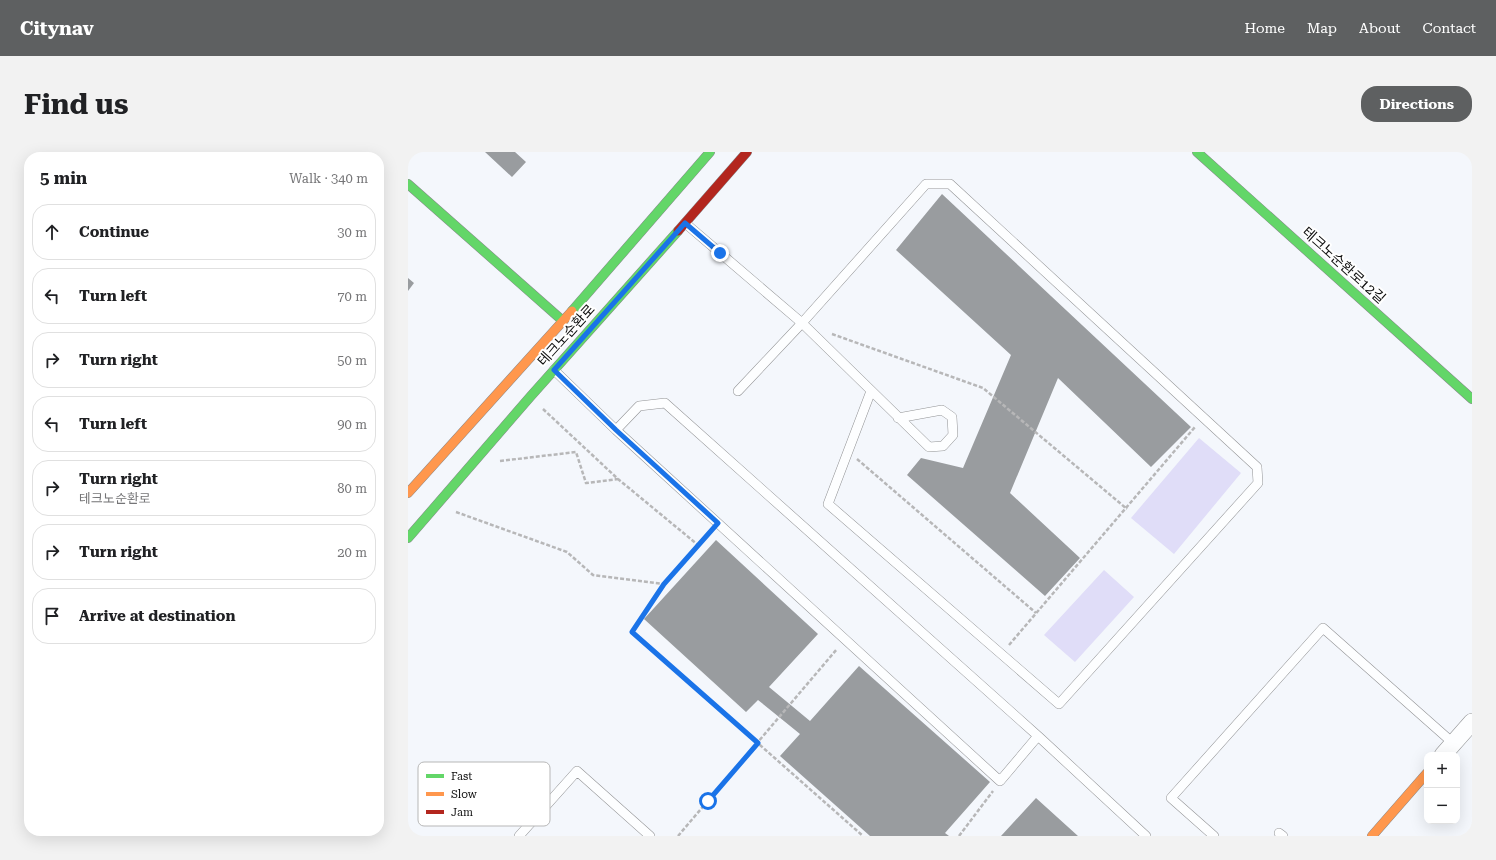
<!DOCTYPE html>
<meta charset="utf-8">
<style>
:root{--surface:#fff;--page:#f2f2f2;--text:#202124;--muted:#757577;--line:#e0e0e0;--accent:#5e6061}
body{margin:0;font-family:"Roboto Serif","Noto Sans KR",serif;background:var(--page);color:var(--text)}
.controls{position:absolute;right:12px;bottom:12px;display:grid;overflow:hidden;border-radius:8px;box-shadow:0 4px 16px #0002}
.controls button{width:36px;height:36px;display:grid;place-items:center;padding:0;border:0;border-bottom:1px solid var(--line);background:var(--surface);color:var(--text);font:20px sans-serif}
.stop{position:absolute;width:12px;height:12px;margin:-9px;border:3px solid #1a73e8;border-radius:50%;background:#fff}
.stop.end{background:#1a73e8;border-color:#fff;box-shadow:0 1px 4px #0008}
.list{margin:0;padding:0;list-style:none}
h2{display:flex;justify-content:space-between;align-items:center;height:52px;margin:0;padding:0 16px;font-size:17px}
h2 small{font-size:13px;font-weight:400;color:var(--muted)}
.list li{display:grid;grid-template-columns:26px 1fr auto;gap:12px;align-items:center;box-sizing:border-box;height:56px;margin:0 8px 8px;padding:0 8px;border:1px solid var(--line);border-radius:16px}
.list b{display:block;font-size:15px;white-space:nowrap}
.list p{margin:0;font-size:13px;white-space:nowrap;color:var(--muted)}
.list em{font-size:13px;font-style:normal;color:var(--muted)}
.icon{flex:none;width:22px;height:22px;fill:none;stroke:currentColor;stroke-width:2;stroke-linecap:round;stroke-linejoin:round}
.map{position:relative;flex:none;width:1064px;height:684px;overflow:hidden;border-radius:16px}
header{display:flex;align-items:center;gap:24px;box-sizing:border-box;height:56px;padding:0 20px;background:var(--accent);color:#fff}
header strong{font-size:19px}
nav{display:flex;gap:22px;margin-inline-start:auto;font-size:14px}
.intro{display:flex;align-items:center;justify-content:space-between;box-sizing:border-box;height:96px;padding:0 24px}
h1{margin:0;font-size:28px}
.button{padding:10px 18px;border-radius:16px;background:var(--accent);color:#fff;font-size:14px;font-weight:700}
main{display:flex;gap:24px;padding:0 24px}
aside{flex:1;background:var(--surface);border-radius:16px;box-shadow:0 4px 16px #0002}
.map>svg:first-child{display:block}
.pitch{fill:#e0ddf8}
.building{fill:#999c9f}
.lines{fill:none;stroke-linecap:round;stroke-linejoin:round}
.lane-casing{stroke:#929395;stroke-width:10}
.street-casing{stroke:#929395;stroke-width:18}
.fast-casing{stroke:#888a8c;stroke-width:10}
.slow-casing{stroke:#888a8c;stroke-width:10}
.jam-casing{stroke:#888a8c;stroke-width:10}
.path{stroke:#b7b7b8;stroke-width:2.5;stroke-dasharray:4 2;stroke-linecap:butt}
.lane{stroke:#fdfeff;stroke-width:9}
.street{stroke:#fdfeff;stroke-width:17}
.fast{stroke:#63d668;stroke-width:9}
.slow{stroke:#ff974d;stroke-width:9}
.jam{stroke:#b3261e;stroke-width:9}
.route{stroke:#1a73e8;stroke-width:5}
.labels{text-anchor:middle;stroke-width:4;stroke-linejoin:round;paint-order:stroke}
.street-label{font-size:14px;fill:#0e0e0e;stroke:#fff}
.key{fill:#fff;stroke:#b7b7b7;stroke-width:1}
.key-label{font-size:11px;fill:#0e0e0e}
</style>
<header>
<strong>Citynav</strong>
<nav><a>Home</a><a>Map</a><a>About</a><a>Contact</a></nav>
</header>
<div class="intro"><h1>Find us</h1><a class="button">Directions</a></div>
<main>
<aside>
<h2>5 min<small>Walk · 340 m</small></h2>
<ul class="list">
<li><svg class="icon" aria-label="ahead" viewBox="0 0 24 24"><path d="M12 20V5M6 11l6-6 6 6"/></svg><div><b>Continue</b></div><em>30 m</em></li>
<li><svg class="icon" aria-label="left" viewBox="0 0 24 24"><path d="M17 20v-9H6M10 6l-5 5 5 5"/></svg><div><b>Turn left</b></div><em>70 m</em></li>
<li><svg class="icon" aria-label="right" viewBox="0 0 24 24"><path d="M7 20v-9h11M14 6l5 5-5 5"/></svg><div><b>Turn right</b></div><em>50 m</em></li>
<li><svg class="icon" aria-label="left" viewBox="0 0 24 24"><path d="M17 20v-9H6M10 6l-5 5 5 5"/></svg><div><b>Turn left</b></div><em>90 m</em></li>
<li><svg class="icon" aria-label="right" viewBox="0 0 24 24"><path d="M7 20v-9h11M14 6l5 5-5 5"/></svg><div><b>Turn right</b><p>테크노순환로</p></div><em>80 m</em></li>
<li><svg class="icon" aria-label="right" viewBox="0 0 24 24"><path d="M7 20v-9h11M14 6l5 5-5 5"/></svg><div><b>Turn right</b></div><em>20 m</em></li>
<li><svg class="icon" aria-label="arrive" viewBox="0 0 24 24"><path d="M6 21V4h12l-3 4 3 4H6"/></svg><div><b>Arrive at destination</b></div></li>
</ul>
</aside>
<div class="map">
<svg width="1064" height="684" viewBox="0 0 1064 684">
<rect width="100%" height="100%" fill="#f4f7fc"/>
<path class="pitch" d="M 791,286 L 833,321 L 766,402 L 723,366 Z
M 696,418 L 726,445 L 667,510 L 636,483 Z"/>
<path class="building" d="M 77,0 L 107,0 L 118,10 L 104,25 Z
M 534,42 L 783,275 L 743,315 L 650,226 L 602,341 L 672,406 L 637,444 L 499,323 L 513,306 L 555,316 L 603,203 L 488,98 Z
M 0,126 L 6,131 L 0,139 Z
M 308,388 L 410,482 L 361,535 L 402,569 L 451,514 L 582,630 L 537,681 L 541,684 L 462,684 L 372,604 L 392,582 L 350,548 L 338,560 L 236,467 Z
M 628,646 L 670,684 L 593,684 Z"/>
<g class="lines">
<g class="lane-casing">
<path id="lane" d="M 277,71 L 394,171 L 521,295 L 535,294 L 545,283 L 544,265 L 534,258 L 490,266
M 146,218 L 208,278 L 592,629 L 630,584 L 257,251 L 231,254 L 208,278
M 330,239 L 394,171 L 518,32 L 542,32 L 849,315 L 850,331 L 651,552 L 420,352 L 463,239
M 630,584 L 738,684
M 871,681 L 875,684
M 111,684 L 169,619 L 242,684
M 806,684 L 763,646 L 915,476 L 1045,591"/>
</g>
<g class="street-casing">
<path id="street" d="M 1035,603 L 1064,570"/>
</g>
<g class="fast-casing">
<path id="fast" d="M 789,0 L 1064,247
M 0,32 L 155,169
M 164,159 L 302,0
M 0,386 L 122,245 L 270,79"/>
</g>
<g class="slow-casing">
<path id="slow" d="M 0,341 L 164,159
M 964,684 L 1019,621"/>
</g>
<g class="jam-casing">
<path id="jam" d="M 270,79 L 339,0"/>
</g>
<path class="path" d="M 424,182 L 575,236 L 719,357
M 135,257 L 210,327 L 290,393
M 449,307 L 628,461
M 92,309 L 168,300 L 178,331 L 210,327
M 48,360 L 159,400 L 185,423 L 256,432 L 301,380
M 256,432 L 224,480 L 455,684
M 601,493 L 787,275
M 270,684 L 429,497
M 551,684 L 585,639"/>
<use href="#lane" class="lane"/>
<use href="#street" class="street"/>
<use href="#fast" class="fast"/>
<use href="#slow" class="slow"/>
<use href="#jam" class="jam"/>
</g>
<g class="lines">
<path class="route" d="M 300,649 L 350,591 L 224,480 L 256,432 L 310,371 L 208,278 L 146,218 L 277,71 L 312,101"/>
</g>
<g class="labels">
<g class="street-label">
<text transform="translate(936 113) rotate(42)" y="5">테크노순환로12길</text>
<text transform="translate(158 183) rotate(-48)" y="5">테크노순환로</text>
</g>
</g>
<rect x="10" y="610" width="132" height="64" rx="6" class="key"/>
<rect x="18" y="622" width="18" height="4" fill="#63d668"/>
<rect x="18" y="640" width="18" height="4" fill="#ff974d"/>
<rect x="18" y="658" width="18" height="4" fill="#b3261e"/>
<g class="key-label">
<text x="43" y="628">Fast</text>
<text x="43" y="646">Slow</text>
<text x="43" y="664">Jam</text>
</g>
</svg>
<div class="controls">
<button>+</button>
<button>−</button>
</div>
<div class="stop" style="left:300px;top:649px"></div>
<div class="stop end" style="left:312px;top:101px"></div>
</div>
</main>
